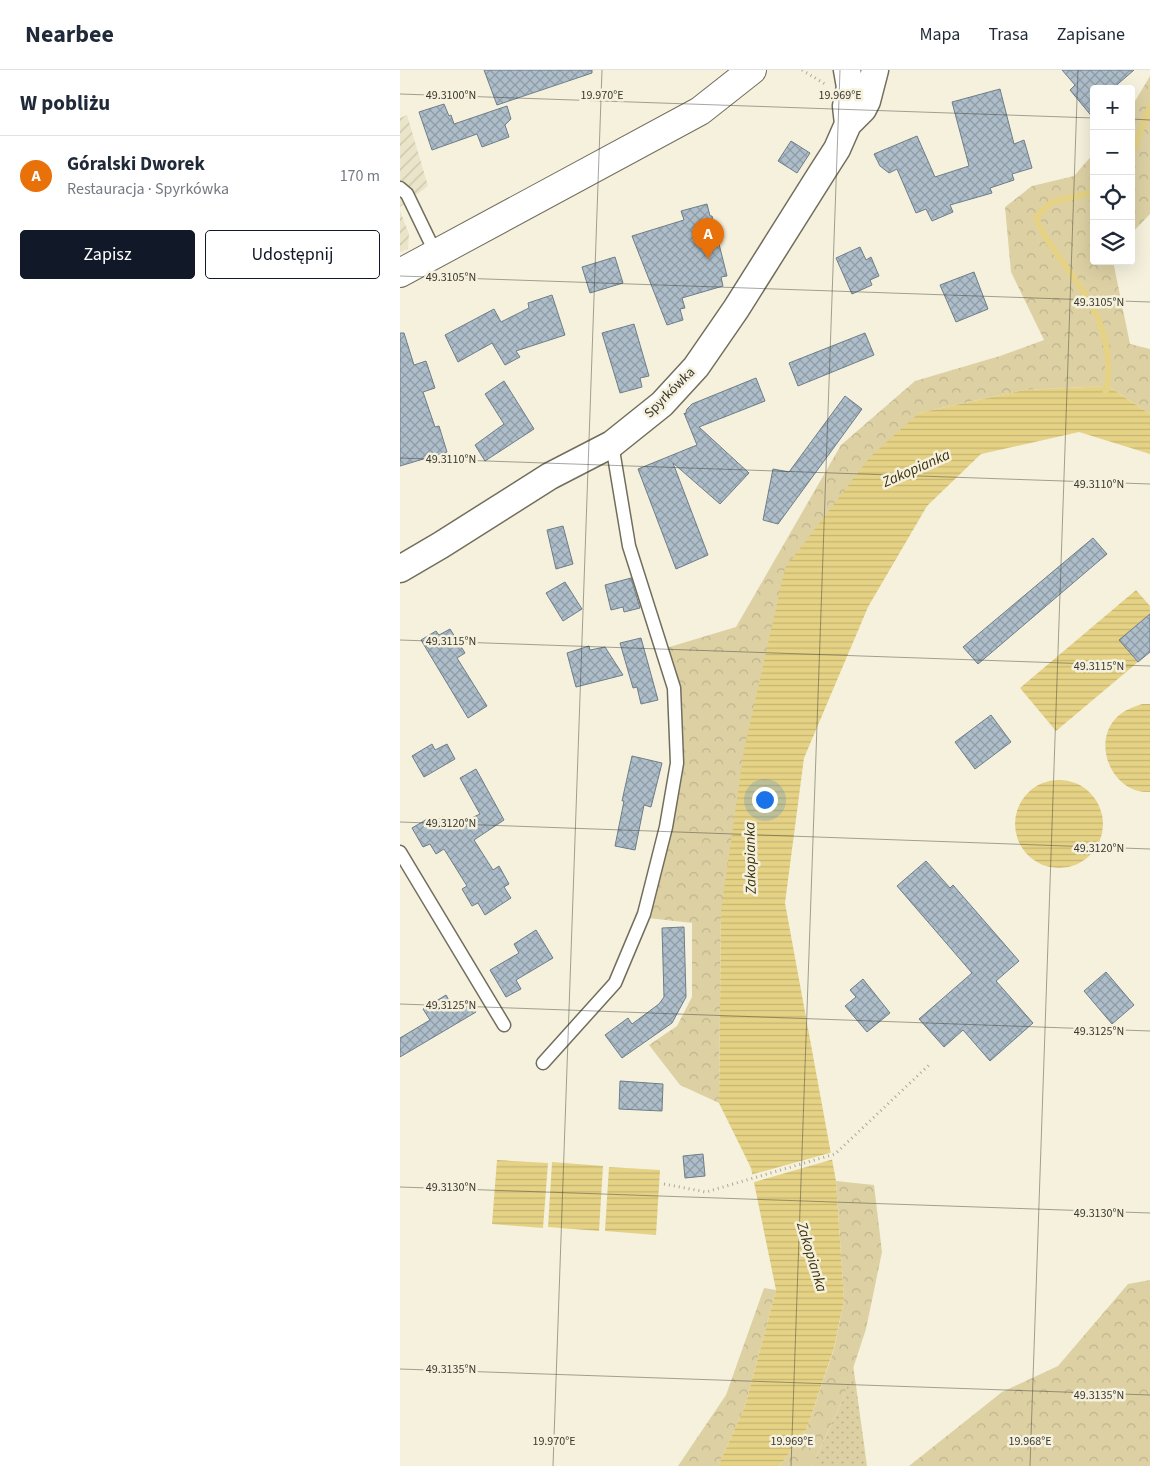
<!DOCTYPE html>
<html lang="pl">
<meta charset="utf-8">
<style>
:root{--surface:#fff;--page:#f6f6f7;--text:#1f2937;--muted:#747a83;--line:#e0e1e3;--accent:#111827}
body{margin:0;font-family:"Source Sans 3",sans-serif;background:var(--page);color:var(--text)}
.controls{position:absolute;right:15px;top:15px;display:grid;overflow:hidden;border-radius:5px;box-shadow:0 5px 20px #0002}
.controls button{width:45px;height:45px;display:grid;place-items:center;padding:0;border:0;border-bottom:1px solid var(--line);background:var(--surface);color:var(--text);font:25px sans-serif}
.you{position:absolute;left:364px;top:729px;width:18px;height:18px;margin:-12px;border:4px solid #fff;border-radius:50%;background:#1a73e8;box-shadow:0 0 0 8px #1a73e833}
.badge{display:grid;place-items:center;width:32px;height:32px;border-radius:50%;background:var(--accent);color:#fff;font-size:16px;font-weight:700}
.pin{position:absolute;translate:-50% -41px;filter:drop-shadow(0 1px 2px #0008)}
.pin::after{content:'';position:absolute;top:26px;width:18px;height:15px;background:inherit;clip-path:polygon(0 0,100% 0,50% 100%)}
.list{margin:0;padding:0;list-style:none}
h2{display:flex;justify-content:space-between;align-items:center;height:65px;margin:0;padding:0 20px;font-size:21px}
h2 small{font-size:16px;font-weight:400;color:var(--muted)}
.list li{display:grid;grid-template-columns:32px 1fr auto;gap:15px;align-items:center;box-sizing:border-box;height:80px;padding:0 20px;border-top:1px solid var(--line)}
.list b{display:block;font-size:19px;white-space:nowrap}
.list p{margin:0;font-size:16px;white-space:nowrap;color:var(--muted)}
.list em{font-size:16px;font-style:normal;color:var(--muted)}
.actions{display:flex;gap:10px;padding:15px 20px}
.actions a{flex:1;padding:11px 0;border:1px solid var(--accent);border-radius:5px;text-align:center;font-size:18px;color:var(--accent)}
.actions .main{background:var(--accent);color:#fff}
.icon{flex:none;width:28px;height:28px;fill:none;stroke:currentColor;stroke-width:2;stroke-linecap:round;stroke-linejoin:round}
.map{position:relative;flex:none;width:750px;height:1396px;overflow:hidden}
header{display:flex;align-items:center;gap:30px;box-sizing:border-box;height:70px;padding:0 25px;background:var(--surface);border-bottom:1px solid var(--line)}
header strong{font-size:24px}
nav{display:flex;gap:28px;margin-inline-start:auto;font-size:18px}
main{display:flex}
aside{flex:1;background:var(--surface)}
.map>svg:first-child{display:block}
.industrial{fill:url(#industrial-furrows)}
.grass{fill:url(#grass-dots)}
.forest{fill:url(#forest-crowns)}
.water{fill:url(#water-rules)}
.pier{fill:#f5f1dd}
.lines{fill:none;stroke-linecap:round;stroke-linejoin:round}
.stream{stroke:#e5d285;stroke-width:6}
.building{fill:url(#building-cross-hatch);stroke:#6e7e89}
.lane-casing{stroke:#726e5d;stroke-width:15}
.street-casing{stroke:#726e5d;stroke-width:29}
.primary-casing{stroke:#726e5d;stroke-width:30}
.path{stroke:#aba899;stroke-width:3;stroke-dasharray:1 4;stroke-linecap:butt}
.lane{stroke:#fff;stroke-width:12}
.street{stroke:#fff;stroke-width:26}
.primary{stroke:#fff;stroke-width:28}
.ticks{fill:none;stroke:#3a3931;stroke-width:1;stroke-opacity:0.45}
.labels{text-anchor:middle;stroke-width:5;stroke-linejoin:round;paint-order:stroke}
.street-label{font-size:14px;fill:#3a3931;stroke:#f5f1dd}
.water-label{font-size:15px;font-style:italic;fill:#3a310f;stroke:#f5f1dd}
.ticks-label{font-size:12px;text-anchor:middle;fill:#3a3931;stroke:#f5f1dd;stroke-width:5;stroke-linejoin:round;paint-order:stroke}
</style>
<header>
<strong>Nearbee</strong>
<nav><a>Mapa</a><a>Trasa</a><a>Zapisane</a></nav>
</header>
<main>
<aside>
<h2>W pobliżu<small></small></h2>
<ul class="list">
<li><span class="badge" style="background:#e8710a">A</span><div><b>Góralski Dworek</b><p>Restauracja · Spyrkówka</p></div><em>170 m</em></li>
</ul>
<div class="actions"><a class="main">Zapisz</a><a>Udostępnij</a></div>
</aside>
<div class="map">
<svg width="750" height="1396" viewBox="0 0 750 1396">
<defs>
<pattern id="industrial-furrows" width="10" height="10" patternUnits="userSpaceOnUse" patternTransform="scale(1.25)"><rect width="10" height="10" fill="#eae4c9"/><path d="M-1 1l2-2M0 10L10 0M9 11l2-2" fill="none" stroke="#c9c4ad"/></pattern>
<pattern id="grass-dots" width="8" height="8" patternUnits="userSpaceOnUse" patternTransform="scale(1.25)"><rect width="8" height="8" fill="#ddd1a4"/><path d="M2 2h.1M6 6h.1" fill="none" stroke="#beb48e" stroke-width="1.8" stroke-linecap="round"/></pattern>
<pattern id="forest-crowns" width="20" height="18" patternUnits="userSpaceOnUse" patternTransform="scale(1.25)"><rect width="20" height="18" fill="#ddd1a4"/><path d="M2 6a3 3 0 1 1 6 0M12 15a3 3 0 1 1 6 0" fill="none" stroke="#beb48e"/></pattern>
<pattern id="water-rules" width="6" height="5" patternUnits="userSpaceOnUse" patternTransform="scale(1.25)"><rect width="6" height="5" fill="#e5d285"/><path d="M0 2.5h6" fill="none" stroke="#c5b573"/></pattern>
<pattern id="building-cross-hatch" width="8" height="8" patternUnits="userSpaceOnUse" patternTransform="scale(1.25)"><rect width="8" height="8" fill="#adbeca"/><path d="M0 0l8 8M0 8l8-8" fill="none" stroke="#8e9ba5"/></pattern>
</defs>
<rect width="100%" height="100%" fill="#f5f1dd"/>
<path class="industrial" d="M 7,45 L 28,116 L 0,137 L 0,48 Z
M 0,141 L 9,164 L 8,179 L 0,182 Z"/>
<path class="grass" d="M 453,1294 L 467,1396 L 412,1396 L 443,1329 Z"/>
<path class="forest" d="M 750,6 L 750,144 L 731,164 L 731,38 Z
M 694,83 L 694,191 L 713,191 L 730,274 L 750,279 L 750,344 L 708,316 L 624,320 L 519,343 L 321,841 L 319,1033 L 280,1015 L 249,975 L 277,956 L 292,927 L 292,853 L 248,848 L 277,727 L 266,578 L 336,557 L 441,375 L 515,311 L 600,286 L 644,270 L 611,202 L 605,137 L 632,116 L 674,106 Z
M 436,1111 L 474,1115 L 482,1182 L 466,1259 L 443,1329 L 412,1396 L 380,1396 L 407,1358 L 434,1279 L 444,1230 Z
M 750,1210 L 750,1396 L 509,1396 L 602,1322 L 658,1296 L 728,1214 Z
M 364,1218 L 376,1220 L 345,1336 L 318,1396 L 278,1396 L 326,1325 Z"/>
<path class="water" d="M 708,316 L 750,344 L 750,384 L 679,362 L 581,384 L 527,436 L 468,537 L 404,688 L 385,833 L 436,1111 L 444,1230 L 434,1278 L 407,1358 L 380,1396 L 318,1396 L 345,1336 L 376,1220 L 351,1098 L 319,1033 L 321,841 L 344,680 L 385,498 L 470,387 L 519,343 L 624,320 Z
M 736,520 L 750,536 L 750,544 L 719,570 L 738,592 L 656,661 L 620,618 Z
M 742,634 L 750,634 L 750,722 C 712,724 690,672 718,646 C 725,640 733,637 742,634 Z
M615 754a44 44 0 1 1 88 0a44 44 0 1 1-88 0Z
M 97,1090 L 148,1093 L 143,1158 L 92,1154 Z
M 152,1092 L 203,1096 L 199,1161 L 148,1157 Z
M 209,1097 L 260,1100 L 256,1165 L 205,1161 Z"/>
<path class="pier" d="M 433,1082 L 434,1089 L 351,1113 L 350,1105 Z"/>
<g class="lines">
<path class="stream" d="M 731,87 L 750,36
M 694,122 L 652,132 L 636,147 C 642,164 651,176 661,190 C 684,221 708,254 708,294 C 708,304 709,314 705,324"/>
</g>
<path class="building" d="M 84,0 L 192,0 L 192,3 L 97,35 Z
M 662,0 L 734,0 L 712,19 L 694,19 L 694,49 L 670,20 L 675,15 Z
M 600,19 L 614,74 L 624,70 L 632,98 L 612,104 L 614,110 L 590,118 L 592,123 L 550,135 L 553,142 L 532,151 L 526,139 L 516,143 L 497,99 L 489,103 L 480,96 L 474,84 L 517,66 L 535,107 L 569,96 L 552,32 Z
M 44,34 L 49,46 L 51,45 L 54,54 L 107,36 L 111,49 L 105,55 L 109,67 L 82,77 L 77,64 L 32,80 L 19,42 Z
M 391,71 L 410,83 L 397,103 L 378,91 Z
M 307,134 L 310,146 L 312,146 L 327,206 L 321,207 L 323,216 L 282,228 L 285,238 L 280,239 L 283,250 L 267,255 L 232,166 L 284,150 L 281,141 Z
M 460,177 L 466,190 L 471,187 L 479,206 L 470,210 L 472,215 L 452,224 L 436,188 Z
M 215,187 L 223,213 L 190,223 L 182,197 Z
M 574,202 L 588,239 L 556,252 L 540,215 Z
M 152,225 L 165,265 L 116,281 L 120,287 L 105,295 L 92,273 L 58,292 L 45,265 L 94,239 L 101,252 L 129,238 L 128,233 Z
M 234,254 L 249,306 L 240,308 L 242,317 L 220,323 L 202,263 Z
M 0,263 L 4,263 L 14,295 L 26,291 L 35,318 L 23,322 L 35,357 L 39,356 L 47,382 L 0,396 Z
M 465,263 L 474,285 L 398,316 L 389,293 Z
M 356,308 L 365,331 L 299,357 L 349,403 L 320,434 L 273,393 L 308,485 L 276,499 L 238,399 L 297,375 L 284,343 L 285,345 L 287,339 L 292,334 Z
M 104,311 L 134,359 L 85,391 L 75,375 L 104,354 L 85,324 Z
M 445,326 L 462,339 L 378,454 L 363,450 L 373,399 L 389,402 Z
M 163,456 L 173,494 L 156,499 L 147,460 Z
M 693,468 L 707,484 L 578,594 L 563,577 Z
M 231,508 L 240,538 L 224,542 L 223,537 L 211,540 L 205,515 Z
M 165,512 L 182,539 L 163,551 L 146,523 Z
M 750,544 L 750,582 L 738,592 L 719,570 Z
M 50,559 L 65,583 L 57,588 L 87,636 L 68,648 L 21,570 L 36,561 L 39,565 Z
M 241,568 L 258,630 L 241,634 L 237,617 L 233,618 L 220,573 Z
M 189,576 L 190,580 L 205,577 L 223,605 L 176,617 L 167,583 Z
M 591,645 L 611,672 L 575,699 L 555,672 Z
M 32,674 L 35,680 L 47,674 L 55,689 L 24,707 L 12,686 Z
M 232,686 L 262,693 L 251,737 L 244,735 L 235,780 L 215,776 L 224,731 L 222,731 Z
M 76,699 L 104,750 L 74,770 L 93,800 L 99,796 L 109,814 L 104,817 L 111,828 L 85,845 L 78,833 L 72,836 L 62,819 L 67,816 L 44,779 L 36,784 L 30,774 L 23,777 L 12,758 L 29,748 L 32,753 L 43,747 L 50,758 L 80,744 L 60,708 Z
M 526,791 L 550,818 L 553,815 L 619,891 L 596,911 L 633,953 L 590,991 L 563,960 L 544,977 L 519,949 L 572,903 L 497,816 Z
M 284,857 L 286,927 L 272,953 L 222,988 L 205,965 L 228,948 L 232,954 L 259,934 L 264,927 L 262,858 Z
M 136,860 L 153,888 L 116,910 L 121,919 L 106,927 L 90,900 L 119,883 L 114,874 Z
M 706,902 L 734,935 L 712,954 L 684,921 Z
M 463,909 L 490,943 L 467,962 L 445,936 L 456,927 L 450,920 Z
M 46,925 L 53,937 L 68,929 L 76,942 L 0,987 L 0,968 L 30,950 L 23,939 Z
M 220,1011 L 263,1014 L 262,1041 L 219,1039 Z
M 303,1084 L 305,1106 L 285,1108 L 283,1086 Z"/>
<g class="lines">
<g class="lane-casing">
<path id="lane" d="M 0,118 L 7,124 L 36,184
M 0,782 L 104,955
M 143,993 L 215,913 L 244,844 L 266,757 L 277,693 L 274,618 L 229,476 L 212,374"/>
</g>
<g class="street-casing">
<path id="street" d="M 447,0 L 450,17 L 446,36 L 448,54
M 0,499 L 41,475 L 150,406 L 212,374 L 262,334 L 296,297 L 336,239 L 421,104 L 437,79 L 448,54 L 463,39 L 467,31 L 475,0"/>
</g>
<g class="primary-casing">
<path id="primary" d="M 0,203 L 300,41 L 352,0"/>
</g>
<path class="path" d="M 402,0 L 425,14
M 264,1114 L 306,1122 L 435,1084 L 529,995"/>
<use href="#lane" class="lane"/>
<use href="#street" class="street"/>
<use href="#primary" class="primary"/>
</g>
<path class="ticks" d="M 0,24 L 694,48M 731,49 L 750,50M 0,206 L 750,232M 0,388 L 750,414M 0,570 L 750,596M 0,752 L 750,779M 0,934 L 750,961M 0,1117 L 750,1143M 0,1299 L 750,1325M 153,1396 L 202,0M 391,1396 L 440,0M 630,1396 L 678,0"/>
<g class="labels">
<g class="street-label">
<text transform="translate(269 322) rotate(-45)" y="5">Spyrkówka</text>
</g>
<g class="water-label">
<text transform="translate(516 398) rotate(-24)" y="5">Zakopianka</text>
<text transform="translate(350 788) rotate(-91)" y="5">Zakopianka</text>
<text transform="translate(412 1187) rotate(73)" y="5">Zakopianka</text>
</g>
</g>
<g class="ticks-label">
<text x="51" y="29">49.3100°N</text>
<text x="202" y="29">19.970°E</text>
<text x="440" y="29">19.969°E</text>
<text x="51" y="211">49.3105°N</text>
<text x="699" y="236">49.3105°N</text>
<text x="51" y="393">49.3110°N</text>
<text x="699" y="418">49.3110°N</text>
<text x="51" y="575">49.3115°N</text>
<text x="699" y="600">49.3115°N</text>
<text x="51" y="757">49.3120°N</text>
<text x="699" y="782">49.3120°N</text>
<text x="51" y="939">49.3125°N</text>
<text x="699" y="965">49.3125°N</text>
<text x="51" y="1121">49.3130°N</text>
<text x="699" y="1147">49.3130°N</text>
<text x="51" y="1303">49.3135°N</text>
<text x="699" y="1329">49.3135°N</text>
<text x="154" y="1375">19.970°E</text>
<text x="392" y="1375">19.969°E</text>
<text x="630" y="1375">19.968°E</text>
</g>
</svg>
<div class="controls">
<button>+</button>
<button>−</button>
<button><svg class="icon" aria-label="locate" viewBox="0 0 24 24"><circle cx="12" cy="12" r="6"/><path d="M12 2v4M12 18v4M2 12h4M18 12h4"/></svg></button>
<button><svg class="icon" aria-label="layers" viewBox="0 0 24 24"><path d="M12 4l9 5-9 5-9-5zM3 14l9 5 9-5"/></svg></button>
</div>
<div class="you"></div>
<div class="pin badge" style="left:308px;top:189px;background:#e8710a">A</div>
</div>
</main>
